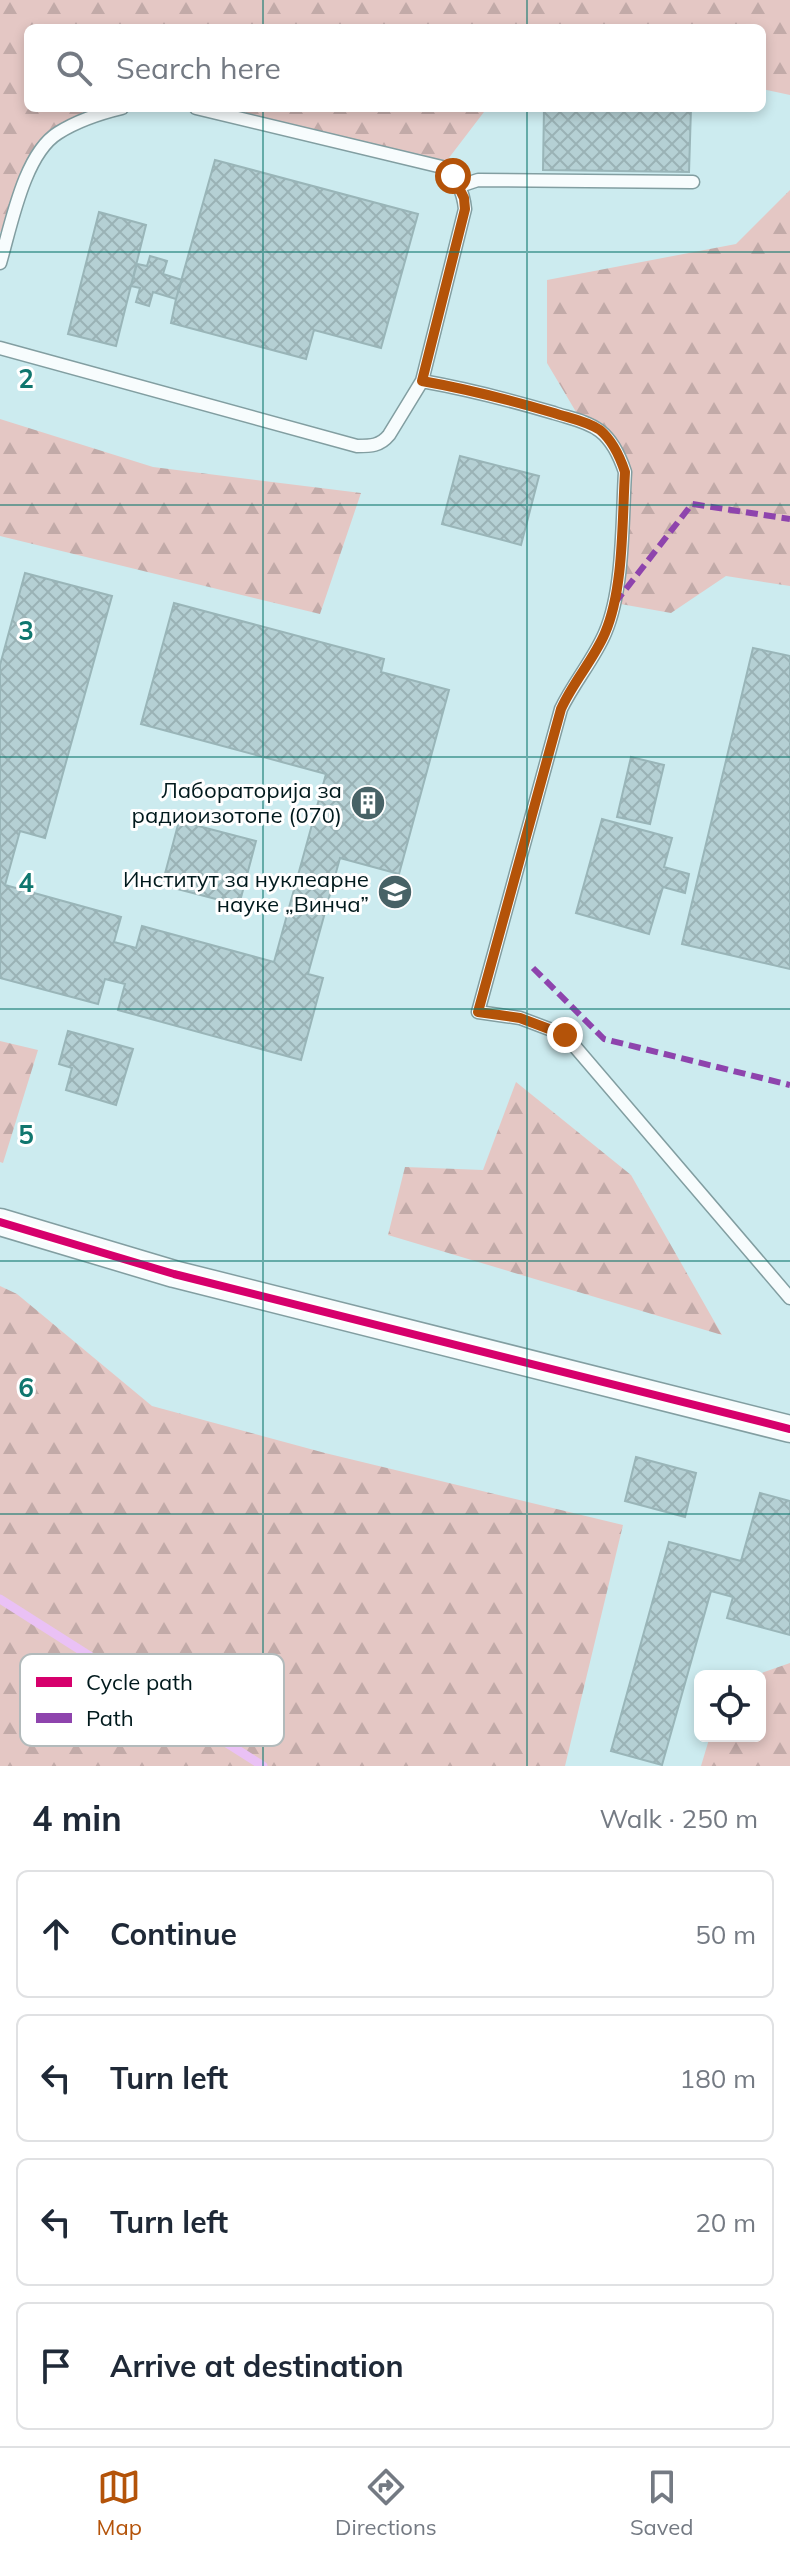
<!DOCTYPE html>
<meta charset="utf-8">
<style>
:root{--surface:#fff;--page:#f2f2f3;--text:#1f2937;--muted:#747a83;--line:#e0e1e3;--accent:#b45309}
body{margin:0;font-family:Mulish,sans-serif;background:var(--page);color:var(--text)}
.controls{position:absolute;right:24px;bottom:24px;display:grid;overflow:hidden;border-radius:12px;box-shadow:0 4px 12px #0003}
.controls button{width:72px;height:72px;display:grid;place-items:center;padding:0;border:0;border-bottom:2px solid var(--line);background:var(--surface);color:var(--text);font:40px sans-serif}
.stop{position:absolute;width:24px;height:24px;margin:-18px;border:6px solid #b45309;border-radius:50%;background:#fff}
.stop.end{background:#b45309;border-color:#fff;box-shadow:0 2px 8px #0008}
.list{margin:0;padding:0;list-style:none}
h2{display:flex;justify-content:space-between;align-items:center;height:104px;margin:0;padding:0 32px;font-size:34px}
h2 small{font-size:26px;font-weight:400;color:var(--muted)}
.list li{display:grid;grid-template-columns:52px 1fr auto;gap:24px;align-items:center;box-sizing:border-box;height:128px;margin:0 16px 16px;padding:0 16px;border:2px solid var(--line);border-radius:12px}
.list b{display:block;font-size:30px;white-space:nowrap}
.list em{font-size:26px;font-style:normal;color:var(--muted)}
.icon{flex:none;width:44px;height:44px;fill:none;stroke:currentColor;stroke-width:2;stroke-linecap:round;stroke-linejoin:round}
.map{position:relative;flex:none;width:790px;height:1766px;overflow:hidden}
.search{position:absolute;background:var(--surface);box-shadow:0 4px 12px #0003;left:24px;right:24px;top:24px;height:88px;display:flex;align-items:center;gap:20px;box-sizing:border-box;padding:0 28px;border-radius:12px;color:var(--muted);font-size:30px}
.sheet{height:680px;background:var(--surface)}
nav{display:flex;justify-content:space-around;align-items:center;box-sizing:border-box;height:112px;border-top:2px solid var(--line);background:var(--surface);font-size:22px;color:var(--muted)}
nav a{display:grid;justify-items:center;gap:4px}
nav .on{color:var(--accent)}
.map>svg:first-child{display:block}
.forest{fill:url(#forest-firs)}
.lines{fill:none;stroke-linecap:round;stroke-linejoin:round}
.stream{stroke:#eac1f5;stroke-width:9}
.building{fill:url(#building-cross-hatch);stroke:#99b5b8;stroke-width:2}
.service-casing{stroke:#829ea1;stroke-width:15}
.minor-casing{stroke:#829ea1;stroke-width:29}
.service{stroke:#f7fcfd;stroke-width:12}
.minor{stroke:#f7fcfd;stroke-width:26}
.quiet{stroke:#8e44ad;stroke-width:6;stroke-dasharray:12 6;stroke-linecap:butt}
.cycleway-casing{stroke:#fff;stroke-width:13}
.cycleway{stroke:#d6006c;stroke-width:8}
.route{stroke:#b45309;stroke-width:10}
.grid{fill:none;stroke:#0f766e;stroke-width:2;stroke-opacity:0.55}
.labels{text-anchor:middle;stroke-width:6;stroke-linejoin:round;paint-order:stroke}
.poi-label{font-size:22px;fill:#00191c;stroke:#fff;text-anchor:end}
.key{fill:#fff;stroke:#b2babb;stroke-width:2}
.key-label{font-size:22px;fill:#00191c}
.grid-label{font-size:26px;text-anchor:middle;font-weight:bold;fill:#0f766e;stroke:#fff;stroke-width:6;stroke-linejoin:round;paint-order:stroke}
</style>
<div class="map">
<svg width="790" height="1766" viewBox="0 0 790 1766">
<defs>
<pattern id="forest-firs" width="22" height="20" patternUnits="userSpaceOnUse" patternTransform="scale(2)"><rect width="22" height="20" fill="#e4c7c4"/><path d="M5 1l3.5 6h-7zM16 11l3.5 6h-7z" fill="#c2aaa8"/></pattern>
<pattern id="building-cross-hatch" width="8" height="8" patternUnits="userSpaceOnUse" patternTransform="scale(2)"><rect width="8" height="8" fill="#b5d0d4"/><path d="M0 0l8 8M0 8l8-8" fill="none" stroke="#9ab2b5"/></pattern>
</defs>
<rect width="100%" height="100%" fill="#ccebef"/>
<path class="forest" d="M 0,0 L 790,0 L 790,95 L 762,89 L 762,28 L 28,28 L 28,108 L 122,108 L 82,121 L 41,149 L 10,228 L 0,232 Z
M 196,108 L 487,108 L 442,167 Z
M 790,190 L 790,586 L 726,576 L 671,613 L 615,603 L 622,530 L 619,456 L 582,422 L 547,363 L 547,280 L 736,244 Z
M 0,419 L 153,467 L 361,493 L 320,614 L 0,536 Z
M 0,1041 L 38,1050 L 3,1163 L 0,1162 Z
M 516,1082 L 631,1175 L 722,1335 L 388,1235 L 405,1167 L 483,1170 Z
M 0,1286 L 17,1294 L 152,1406 L 325,1453 L 623,1525 L 565,1766 L 0,1766 Z
M 790,1663 L 790,1766 L 701,1766 L 710,1736 L 760,1736 L 760,1676 L 753,1676 Z"/>
<g class="lines">
<path class="stream" d="M 0,1599 L 263,1766"/>
</g>
<path class="building" d="M 544,108 L 691,108 L 689,172 L 543,170 Z
M 215,160 L 418,214 L 381,348 L 314,330 L 306,359 L 171,323 L 176,299 Z
M 99,212 L 146,225 L 116,346 L 68,334 Z
M 150,256 L 167,261 L 163,274 L 182,280 L 176,299 L 153,292 L 149,306 L 136,302 L 140,288 L 131,286 L 137,264 L 147,266 Z
M 460,456 L 539,476 L 521,545 L 442,524 Z
M 25,573 L 112,596 L 45,838 L 20,831 L 5,885 L 121,917 L 114,942 L 136,948 L 142,926 L 274,962 L 326,774 L 141,724 L 174,603 L 384,659 L 381,672 L 449,690 L 399,874 L 340,858 L 308,974 L 323,978 L 301,1060 L 118,1010 L 125,984 L 105,979 L 98,1004 L 0,978 L 0,665 Z
M 753,648 L 790,656 L 790,969 L 682,944 Z
M 631,757 L 664,765 L 650,824 L 617,817 Z
M 602,819 L 672,838 L 664,867 L 689,874 L 685,893 L 663,887 L 649,934 L 576,913 Z
M 179,821 L 256,841 L 239,905 L 162,885 Z
M 68,1031 L 133,1049 L 116,1105 L 66,1090 L 72,1068 L 59,1064 Z
M 636,1457 L 696,1473 L 685,1517 L 625,1501 Z
M 760,1493 L 790,1501 L 790,1635 L 727,1618 L 733,1597 L 711,1591 L 662,1765 L 611,1751 L 669,1542 L 741,1561 Z"/>
<g class="lines">
<g class="service-casing">
<path id="service" d="M 460,186 L 478,180 L 693,182
M 0,263 C 11,226 24,154 58,133 C 77,121 101,113 122,108
M 0,348 L 357,446 C 371,446 380,446 389,435 L 422,381 L 465,209 C 463,190 457,179 442,167 L 196,108
M 422,381 C 467,389 510,400 554,413 C 569,418 587,421 600,431 C 613,441 620,457 625,472 C 622,521 624,589 605,633 C 594,659 574,682 561,709 L 478,1012 L 520,1018 L 565,1035 L 790,1298"/>
</g>
<g class="minor-casing">
<path id="minor" d="M 0,1222 L 174,1274 L 790,1429"/>
</g>
<use href="#service" class="service"/>
<use href="#minor" class="minor"/>
<path class="quiet" d="M 615,603 L 692,504 L 790,519
M 533,968 L 604,1039 L 790,1085"/>
<g class="cycleway-casing">
<path id="cycleway" d="M 0,1222 L 174,1274 L 790,1429"/>
</g>
<use href="#cycleway" class="cycleway"/>
</g>
<g class="lines">
<path class="route" d="M 453,176 L 464,198 L 465,209 L 422,381 C 467,389 510,400 554,413 C 569,418 587,421 600,430 C 613,441 620,457 625,472 C 622,520 624,589 605,633 C 594,659 573,682 561,709 L 478,1012 L 520,1018 L 565,1035"/>
</g>
<path class="grid" d="M 263,0 L 263,28M 527,0 L 527,28M 263,108 L 263,1766M 527,108 L 527,1766M 0,252 L 790,252M 0,505 L 790,505M 0,757 L 790,757M 0,1009 L 790,1009M 0,1261 L 790,1261M 0,1514 L 790,1514"/>
<defs>
<g id="building-disc" transform="scale(1.8)"><circle r="9.5" fill="#476266" stroke="#fff"/><path d="M-4-6H4V6H1V3H-1V6H-4ZM-2.5-4.3h1.7v1.8h-1.7ZM.8-4.3h1.7v1.8H.8ZM-2.5-1h1.7V.8h-1.7ZM.8-1h1.7V.8H.8Z" fill="#fff"/></g>
<g id="university-disc" transform="scale(1.8)"><circle r="9.5" fill="#476266" stroke="#fff"/><path d="M0-5L7-2L0 1L-7-2ZM-4 1L0 2.5L4 1V4Q0 6-4 4Z" fill="#fff"/></g>
</defs>
<g fill-rule="evenodd">
<use href="#building-disc" x="368" y="803"/>
<use href="#university-disc" x="395" y="892"/>
</g>
<g class="labels">
<g class="poi-label">
<text x="342" y="798">Лабораторија за<tspan x="342" dy="25">радиоизотопе (070)</tspan></text>
<text x="369" y="887">Институт за нуклеарне<tspan x="369" dy="25">науке „Винча”</tspan></text>
</g>
</g>
<rect x="20" y="1654" width="264" height="92" rx="12" class="key"/>
<rect x="36" y="1677" width="36" height="10" fill="#d6006c"/>
<rect x="36" y="1713" width="36" height="10" fill="#8e44ad"/>
<g class="key-label">
<text x="86" y="1690">Cycle path</text>
<text x="86" y="1726">Path</text>
</g>
<g class="grid-label">
<text x="26" y="388">2</text>
<text x="26" y="640">3</text>
<text x="26" y="892">4</text>
<text x="26" y="1144">5</text>
<text x="26" y="1397">6</text>
</g>
</svg>
<div class="controls">
<button><svg class="icon" aria-label="locate" viewBox="0 0 24 24"><circle cx="12" cy="12" r="6"/><path d="M12 2v4M12 18v4M2 12h4M18 12h4"/></svg></button>
</div>
<div class="stop" style="left:453px;top:176px"></div>
<div class="stop end" style="left:565px;top:1035px"></div>
<div class="search"><svg class="icon" aria-label="search" viewBox="0 0 24 24"><circle cx="10" cy="10" r="6"/><path d="M15 15l6 6"/></svg>Search here</div>
</div>
<section class="sheet">
<h2>4 min<small>Walk · 250 m</small></h2>
<ul class="list">
<li><svg class="icon" aria-label="ahead" viewBox="0 0 24 24"><path d="M12 20V5M6 11l6-6 6 6"/></svg><div><b>Continue</b></div><em>50 m</em></li>
<li><svg class="icon" aria-label="left" viewBox="0 0 24 24"><path d="M17 20v-9H6M10 6l-5 5 5 5"/></svg><div><b>Turn left</b></div><em>180 m</em></li>
<li><svg class="icon" aria-label="left" viewBox="0 0 24 24"><path d="M17 20v-9H6M10 6l-5 5 5 5"/></svg><div><b>Turn left</b></div><em>20 m</em></li>
<li><svg class="icon" aria-label="arrive" viewBox="0 0 24 24"><path d="M6 21V4h12l-3 4 3 4H6"/></svg><div><b>Arrive at destination</b></div></li>
</ul>
</section>
<nav>
<a class="on"><svg class="icon" aria-label="map" viewBox="0 0 24 24"><path d="M3 6l6-2 6 2 6-2v14l-6 2-6-2-6 2zM9 4v14M15 6v14"/></svg>Map</a>
<a><svg class="icon" aria-label="directions" viewBox="0 0 24 24"><path d="M12 3l9 9-9 9-9-9zM9 14v-3h6M13 9l2 2-2 2"/></svg>Directions</a>
<a><svg class="icon" aria-label="saved" viewBox="0 0 24 24"><path d="M7 4h10v16l-5-4-5 4z"/></svg>Saved</a>
</nav>
